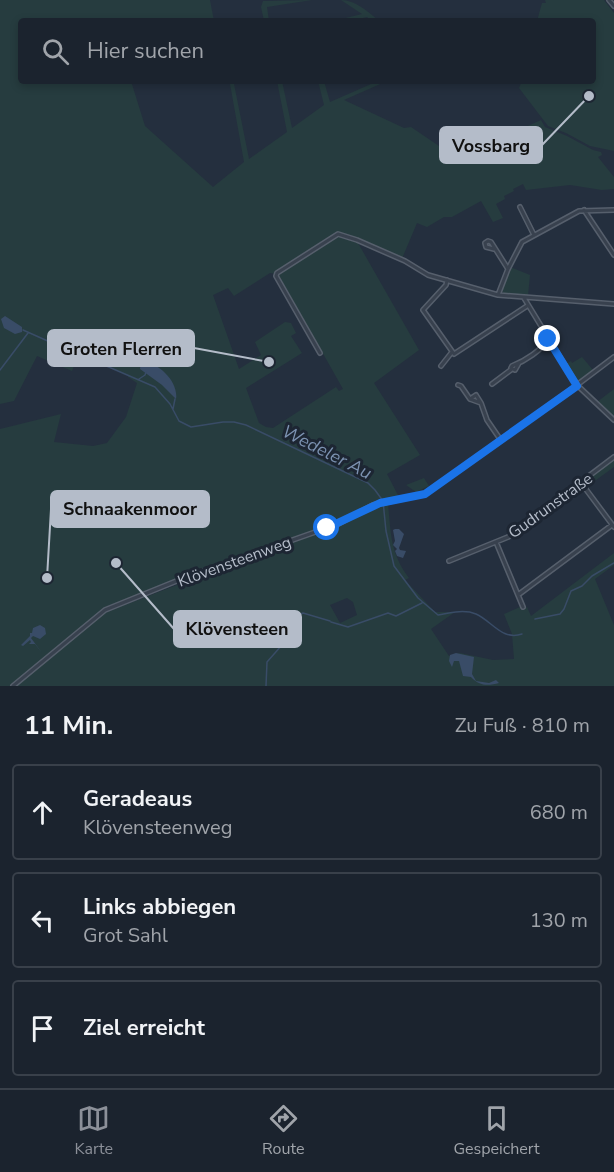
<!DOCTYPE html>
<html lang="de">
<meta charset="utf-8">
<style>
:root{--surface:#1b232e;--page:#282f3a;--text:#f1f3f6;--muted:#a0a4aa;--line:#39404a;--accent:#8c9099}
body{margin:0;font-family:"Nunito Sans",sans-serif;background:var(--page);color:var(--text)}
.stop{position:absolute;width:18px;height:18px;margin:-14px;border:4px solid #1a73e8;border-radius:50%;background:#fff}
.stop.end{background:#1a73e8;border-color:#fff;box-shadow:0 2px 6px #0008}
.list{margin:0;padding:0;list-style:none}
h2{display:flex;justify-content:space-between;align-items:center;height:78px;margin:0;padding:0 24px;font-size:26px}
h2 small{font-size:20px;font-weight:400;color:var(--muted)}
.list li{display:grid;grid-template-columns:39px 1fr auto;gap:18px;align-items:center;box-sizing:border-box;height:96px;margin:0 12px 12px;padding:0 12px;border:2px solid var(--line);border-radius:6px}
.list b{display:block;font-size:22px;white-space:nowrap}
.list p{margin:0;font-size:20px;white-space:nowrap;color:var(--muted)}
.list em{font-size:20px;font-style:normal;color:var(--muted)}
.icon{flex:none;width:33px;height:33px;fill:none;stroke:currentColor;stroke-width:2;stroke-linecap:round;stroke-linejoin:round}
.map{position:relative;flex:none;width:614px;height:686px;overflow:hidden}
.search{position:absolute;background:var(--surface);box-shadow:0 3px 9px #0003;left:18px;right:18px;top:18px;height:66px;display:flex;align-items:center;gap:15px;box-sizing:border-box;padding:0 21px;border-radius:6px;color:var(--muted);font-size:22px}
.sheet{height:402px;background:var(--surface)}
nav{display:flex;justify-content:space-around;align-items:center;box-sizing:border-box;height:84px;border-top:2px solid var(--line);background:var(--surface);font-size:16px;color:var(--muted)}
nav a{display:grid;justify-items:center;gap:3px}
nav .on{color:var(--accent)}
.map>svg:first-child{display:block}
.green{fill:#263c3f;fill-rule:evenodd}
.water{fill:#394c67}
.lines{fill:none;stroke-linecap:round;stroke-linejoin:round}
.stream{stroke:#394c67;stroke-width:1.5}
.minor-casing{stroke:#565f6c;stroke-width:6}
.minor{stroke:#38414e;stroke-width:3}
.route{stroke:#1a73e8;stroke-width:8}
.labels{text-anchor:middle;stroke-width:6;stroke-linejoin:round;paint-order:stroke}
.street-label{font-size:16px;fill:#b4bcc9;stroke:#1d2633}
.water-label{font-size:18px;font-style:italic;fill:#7c92b1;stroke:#1d2633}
.leader{fill:none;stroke:#b4bcc9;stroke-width:2}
.callout-dot{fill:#b4bcc9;stroke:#1d2633;stroke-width:2}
.callout{fill:#b4bcc9;stroke:#b4bcc9;stroke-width:2}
.callout-label{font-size:18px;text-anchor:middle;font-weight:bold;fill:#111}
</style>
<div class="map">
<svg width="614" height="686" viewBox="0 0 614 686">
<rect width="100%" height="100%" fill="#242f3e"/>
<path class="green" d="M 0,0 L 210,0 L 214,21 L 21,21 L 21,81 L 131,81 L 145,126 L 213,187 L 244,162 L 230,84 L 234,84 L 249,159 L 287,132 L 277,81 L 282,81 L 292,128 L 324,105 L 318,81 L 324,81 L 330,102 L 378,81 L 387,81 L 344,100 L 404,128 L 411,127 L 439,146 L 451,162 L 505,136 L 516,163 L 529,156 L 529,150 L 521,129 L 541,120 L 545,127 L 567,136 L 593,150 L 601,152 L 602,155 L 598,157 L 614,177 L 614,189 L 602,190 L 570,185 L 526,190 L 523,184 L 513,189 L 514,191 L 504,196 L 505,199 L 496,204 L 503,218 L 493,222 L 481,201 L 452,217 L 444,217 L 427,227 L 417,223 L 401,261 L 358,243 L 419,350 L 374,383 L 420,455 L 387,474 L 400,499 L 378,501 L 336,522 L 105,607 L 103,609 L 104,613 L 255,555 L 338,526 L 378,506 L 388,504 C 391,533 390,553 409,578 L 405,580 L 435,612 L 455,612 L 431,629 L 449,656 L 460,653 L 493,660 L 514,659 L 512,634 L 504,614 L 520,607 L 521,610 L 527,607 L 531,616 L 614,553 L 614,565 L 595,579 L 614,625 L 614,686 L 0,686 L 0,429 L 61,414 L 54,442 L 93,446 L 107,443 L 126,417 L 137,383 L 128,377 L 128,375 L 79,353 L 72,371 L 37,356 L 14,401 L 0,404 ZM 270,273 L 278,274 L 343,389 L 339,391 L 336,387 L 273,428 L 266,427 L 259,423 L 246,388 L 302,353 L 291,336 L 296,333 L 291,323 L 285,322 L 255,342 L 261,355 L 239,369 L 213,295 L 228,288 L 234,296 ZM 347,598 L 353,602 L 357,615 L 340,623 L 330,605 Z
M 312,0 L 267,7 L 269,21 L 264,21 L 261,7 L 263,1 Z
M 341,0 C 355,0 369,12 379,21 L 372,21 L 367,17 L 350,21 L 333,21 L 362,14 Z
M 545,0 L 604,0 L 614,13 L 614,151 L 590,146 L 566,133 L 548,126 L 519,88 L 522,81 L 593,81 L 593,21 L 537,21 L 542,3 L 546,3 Z
M 510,267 L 530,275 L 528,296 L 503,293 L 502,291 Z
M 582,357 L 593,370 L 581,380 L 576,380 L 566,364 L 571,361 L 572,363 Z
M 614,389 L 614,418 L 597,402 Z
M 614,457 L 614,467 L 585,488 L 579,484 Z
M 424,478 L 429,486 L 416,492 L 406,485 Z"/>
<path class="water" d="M 5,316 L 22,327 L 22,332 L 15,334 L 4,328 L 1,319 Z
M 141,362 C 158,361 179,382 176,399 L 162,385 L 140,369 Z
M 395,529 L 399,529 L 404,534 L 399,548 L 400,550 L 406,551 L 403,558 L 397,556 L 395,551 L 397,549 L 393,545 L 395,541 L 393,530 Z
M 40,625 L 45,628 L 46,634 L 40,639 L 33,636 L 31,638 L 42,653 L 35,644 L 29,644 L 31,642 L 30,640 L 23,646 L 21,645 L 30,636 L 30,633 L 32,633 L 33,628 Z
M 456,653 L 474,657 L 472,674 L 476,681 L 489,683 L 496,680 L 499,683 C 488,686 479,686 471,677 L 463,676 L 459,661 L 454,661 L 452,667 L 449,661 L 450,655 Z"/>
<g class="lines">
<path class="stream" d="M 23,330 L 77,354
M 81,355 L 155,387 L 170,404 L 179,421 L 191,427 L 223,422 L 234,422 L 246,425 L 368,483 L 375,490 L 383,501 L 386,531 L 394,566 L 418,598 L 438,615 C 449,613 464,609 476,614 C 492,621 502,641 522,634
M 0,370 L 28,333
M 139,379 L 145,375 L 146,372
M 173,409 L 175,399
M 535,619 L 560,614 L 564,609 L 571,591 L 582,586 L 592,576 L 614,563
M 331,622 L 348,627 L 388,613 L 396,616 L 422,603
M 283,644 L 295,617 L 303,613 L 330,621
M 266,686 L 267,662 L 282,645"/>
<g class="minor-casing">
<path id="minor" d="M 609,0 L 614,6
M 520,207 L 534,235
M 584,210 L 614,255
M 494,249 L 486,247 L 485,243 L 488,241 L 491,242 L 508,269
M 447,280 L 446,285 L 423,310 L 454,354 L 527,306
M 498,295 L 508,269 L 522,242 L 579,211 L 614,210
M 524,298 L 577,385 L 614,420
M 320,353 L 276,276 L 277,273 L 338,234 L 357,240 L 405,261 L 428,275 L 498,295 L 614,304
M 519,363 L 515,370 L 511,368 L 512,366 C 525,361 542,350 548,339
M 441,366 L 452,352
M 492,384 L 512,369
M 458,385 L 461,386 L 470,399
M 476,395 L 481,403 L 470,399 Z
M 481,403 L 487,420 L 500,439
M 579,484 L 585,488 L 614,527
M 496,542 L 523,607
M 449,561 L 508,537 L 614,457
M 518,595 L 612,525
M 13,686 L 105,610 L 179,580 L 338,524 L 373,505 L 425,494 L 569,391 L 614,357"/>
</g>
<use href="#minor" class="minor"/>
</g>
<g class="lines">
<path class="route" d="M 327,528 L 380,503 L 425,494 L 577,386 L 548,339"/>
</g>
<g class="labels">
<g class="street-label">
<text transform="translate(550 505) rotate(-36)" y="6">Gudrunstraße</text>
<text transform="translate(234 561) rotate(-20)" y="6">Klövensteenweg</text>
</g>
<g class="water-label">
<text transform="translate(327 452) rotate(27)" y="6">Wedeler Au</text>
</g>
</g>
<path class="leader" d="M589 96L542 145M269 362L194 348M47 578L51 509M116 563L174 629"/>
<g class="callout-dot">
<circle cx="589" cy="96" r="6"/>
<circle cx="269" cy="362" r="6"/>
<circle cx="47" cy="578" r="6"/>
<circle cx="116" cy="563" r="6"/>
</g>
<g class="callout">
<rect x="440" y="127" width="102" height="36" rx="6"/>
<rect x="48" y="330" width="146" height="36" rx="6"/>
<rect x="51" y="491" width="158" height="36" rx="6"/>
<rect x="174" y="611" width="127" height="36" rx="6"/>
</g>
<g class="callout-label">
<text x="491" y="152">Vossbarg</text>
<text x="121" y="355">Groten Flerren</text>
<text x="130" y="515">Schnaakenmoor</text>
<text x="237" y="635">Klövensteen</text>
</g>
</svg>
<div class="stop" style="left:327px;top:528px"></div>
<div class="stop end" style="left:548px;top:339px"></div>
<div class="search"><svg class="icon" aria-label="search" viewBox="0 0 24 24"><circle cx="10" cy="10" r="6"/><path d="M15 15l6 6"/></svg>Hier suchen</div>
</div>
<section class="sheet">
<h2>11 Min.<small>Zu Fuß · 810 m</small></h2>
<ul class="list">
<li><svg class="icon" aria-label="ahead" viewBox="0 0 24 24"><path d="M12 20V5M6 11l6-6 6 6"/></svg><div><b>Geradeaus</b><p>Klövensteenweg</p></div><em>680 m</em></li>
<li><svg class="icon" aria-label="left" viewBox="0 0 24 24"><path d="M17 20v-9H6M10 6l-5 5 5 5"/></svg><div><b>Links abbiegen</b><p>Grot Sahl</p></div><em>130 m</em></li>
<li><svg class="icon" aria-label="arrive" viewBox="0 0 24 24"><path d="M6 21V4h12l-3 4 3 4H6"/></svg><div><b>Ziel erreicht</b></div></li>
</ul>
</section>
<nav>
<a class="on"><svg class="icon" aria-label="map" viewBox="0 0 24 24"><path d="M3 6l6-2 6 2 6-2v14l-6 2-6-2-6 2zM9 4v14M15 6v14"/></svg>Karte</a>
<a><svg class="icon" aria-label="directions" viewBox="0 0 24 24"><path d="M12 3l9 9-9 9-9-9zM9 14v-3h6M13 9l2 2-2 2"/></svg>Route</a>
<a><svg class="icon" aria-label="saved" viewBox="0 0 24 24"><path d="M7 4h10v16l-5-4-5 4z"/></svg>Gespeichert</a>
</nav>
